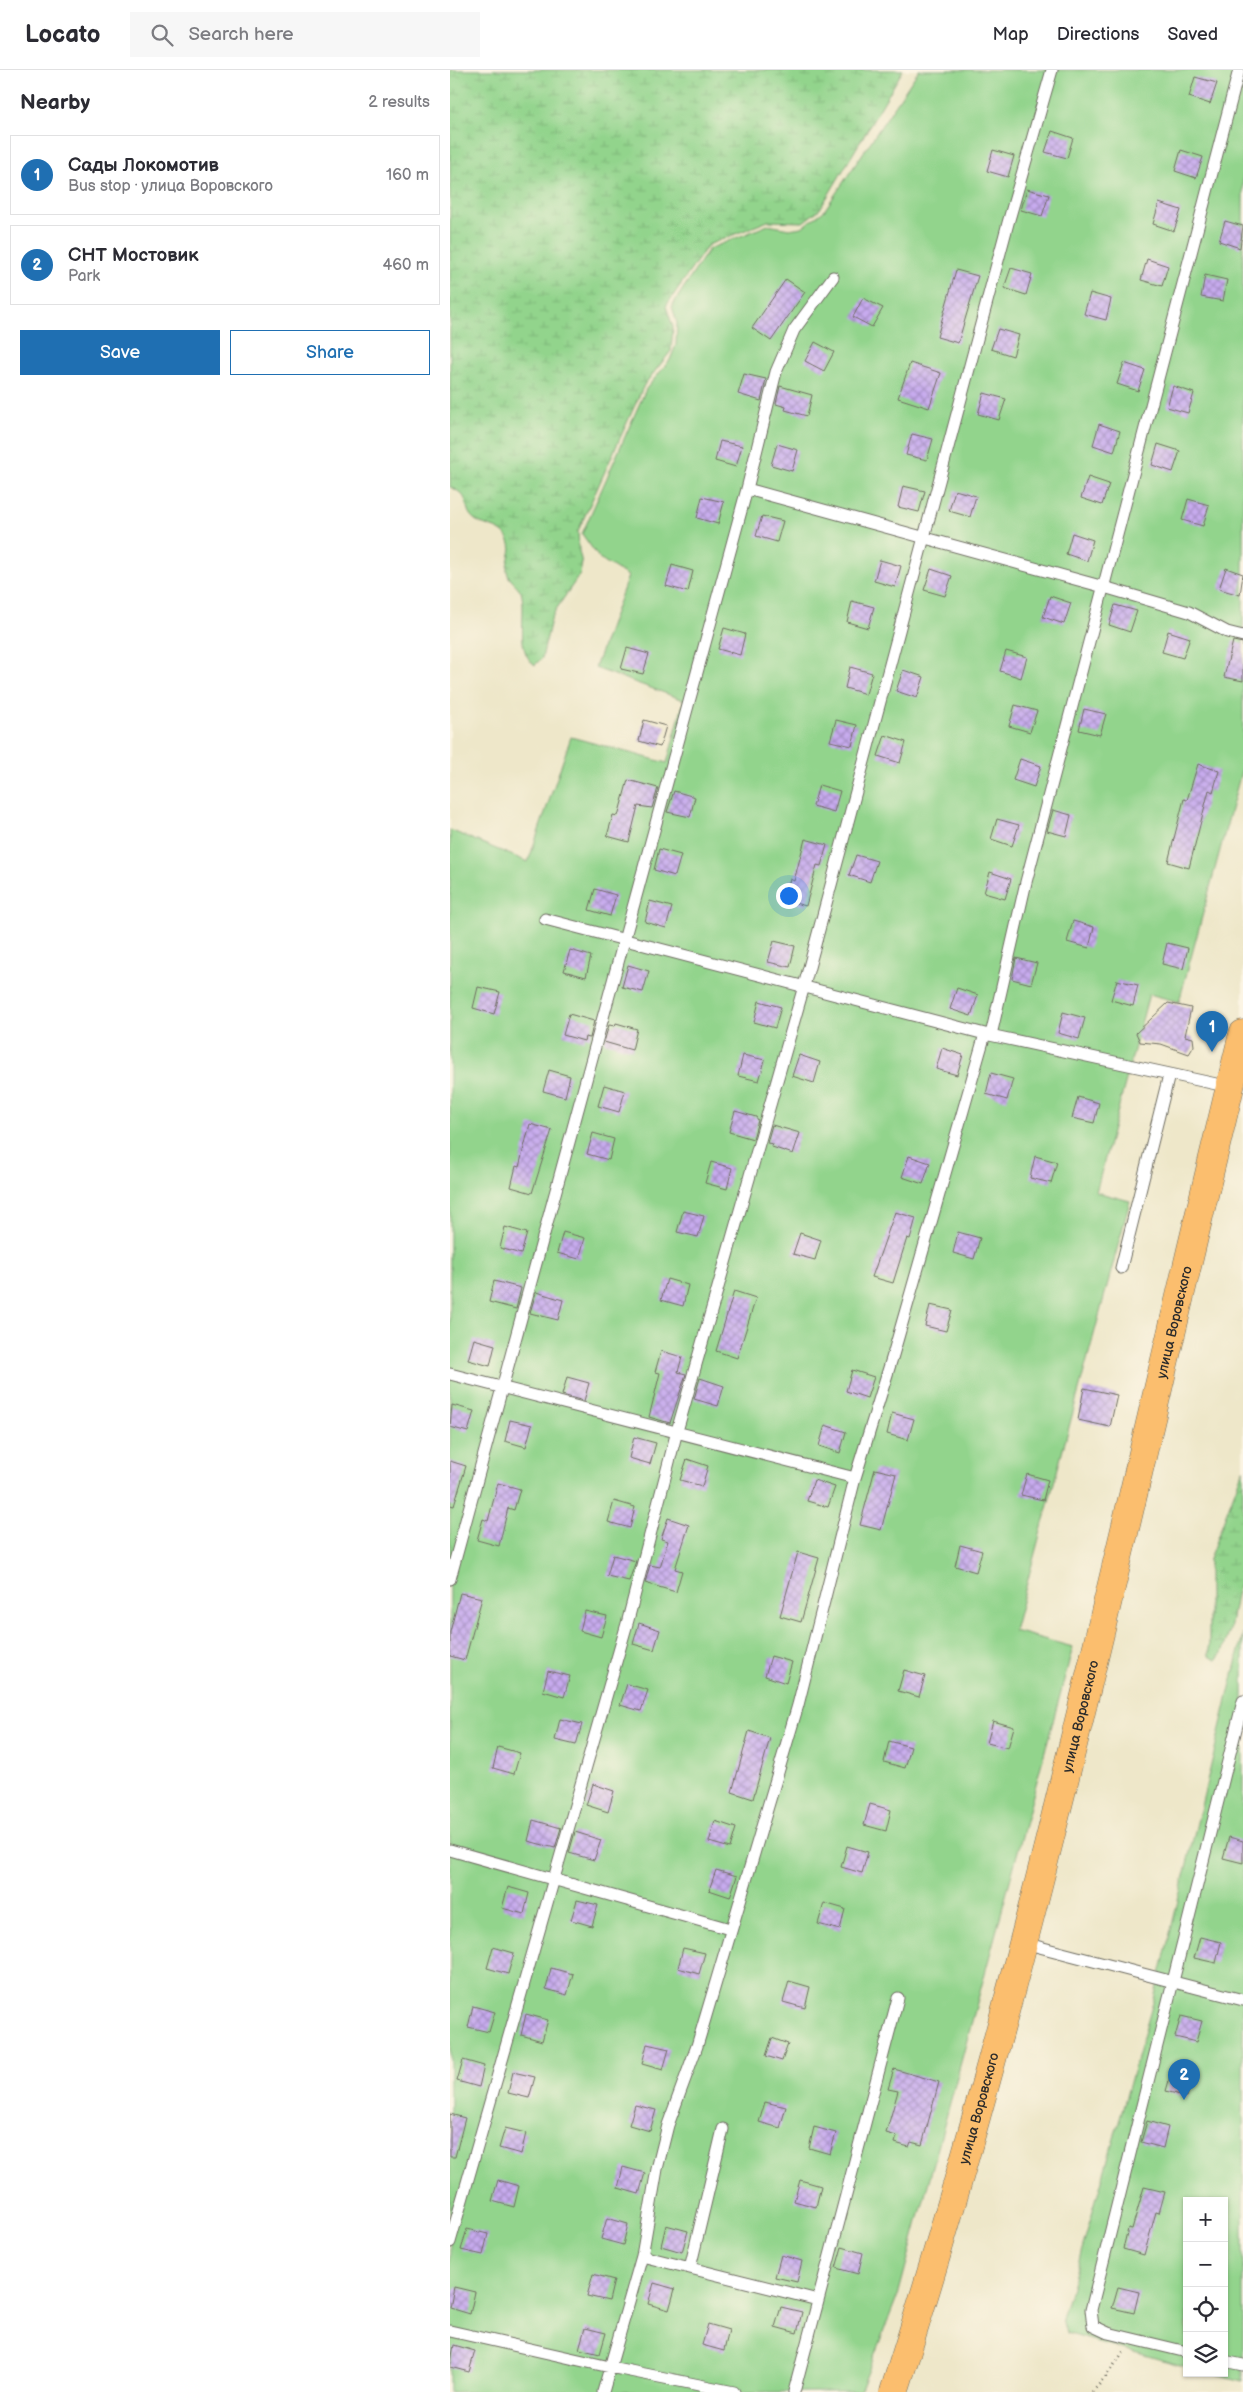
<!DOCTYPE html>
<meta charset="utf-8">
<style>
:root{--surface:#fff;--page:#f7f7f7;--text:#2b2b33;--muted:#7c7c81;--line:#e1e1e2;--accent:#1f6fb2}
body{margin:0;font-family:"Balsamiq Sans",sans-serif;background:var(--page);color:var(--text)}
.controls{position:absolute;right:15px;bottom:15px;display:grid;overflow:hidden;border-radius:0px;box-shadow:0 1px 4px #0004}
.controls button{width:45px;height:45px;display:grid;place-items:center;padding:0;border:0;border-bottom:1px solid var(--line);background:var(--surface);color:var(--text);font:25px sans-serif}
.you{position:absolute;left:338px;top:825px;width:18px;height:18px;margin:-12px;border:4px solid #fff;border-radius:50%;background:#1a73e8;box-shadow:0 0 0 8px #1a73e833}
.badge{display:grid;place-items:center;width:32px;height:32px;border-radius:50%;background:var(--accent);color:#fff;font-size:16px;font-weight:700}
.pin{position:absolute;translate:-50% -41px;filter:drop-shadow(0 1px 2px #0008)}
.pin::after{content:'';position:absolute;top:26px;width:18px;height:15px;background:inherit;clip-path:polygon(0 0,100% 0,50% 100%)}
.list{margin:0;padding:0;list-style:none}
h2{display:flex;justify-content:space-between;align-items:center;height:65px;margin:0;padding:0 20px;font-size:21px}
h2 small{font-size:16px;font-weight:400;color:var(--muted)}
.list li{display:grid;grid-template-columns:32px 1fr auto;gap:15px;align-items:center;box-sizing:border-box;height:80px;margin:0 10px 10px;padding:0 10px;border:1px solid var(--line);border-radius:0px}
.list b{display:block;font-size:19px;white-space:nowrap}
.list p{margin:0;font-size:16px;white-space:nowrap;color:var(--muted)}
.list em{font-size:16px;font-style:normal;color:var(--muted)}
.actions{display:flex;gap:10px;padding:15px 20px}
.actions a{flex:1;padding:11px 0;border:1px solid var(--accent);border-radius:0px;text-align:center;font-size:18px;color:var(--accent)}
.actions .main{background:var(--accent);color:#fff}
.icon{flex:none;width:28px;height:28px;fill:none;stroke:currentColor;stroke-width:2;stroke-linecap:round;stroke-linejoin:round}
.map{position:relative;flex:none;width:793px;height:2322px;overflow:hidden}
header{display:flex;align-items:center;gap:30px;box-sizing:border-box;height:70px;padding:0 25px;background:var(--surface);border-bottom:1px solid var(--line)}
header strong{font-size:24px}
nav{display:flex;gap:28px;margin-inline-start:auto;font-size:18px}
.search{width:350px;height:45px;background:var(--page);display:flex;align-items:center;gap:12px;box-sizing:border-box;padding:0 18px;border-radius:0px;color:var(--muted);font-size:19px}
main{display:flex}
aside{flex:1;background:var(--surface)}
.map>svg:first-child{display:block}
.wetland{fill:url(#wetland-marsh);stroke:#5e805c}
.green{fill:#92d48c;stroke:#5e805c}
.building{fill:url(#building-cross-hatch)}
.lines{fill:none;stroke-linecap:round;stroke-linejoin:round}
.service-casing{stroke:#6f6d62;stroke-width:13}
.primary-casing{stroke:#6f6d62;stroke-width:29}
.path{stroke:#6f6d62;stroke-width:3;stroke-dasharray:1 4;stroke-linecap:butt}
.service{stroke:#fff;stroke-width:11}
.primary{stroke:#fbbe6e;stroke-width:28}
.labels{text-anchor:middle;stroke-width:4;stroke-linejoin:round;paint-order:stroke}
.street-label{font-size:14px;fill:#2b2b2b;stroke:#fcf5e5}
</style>
<header>
<strong>Locato</strong>
<div class="search"><svg class="icon" aria-label="search" viewBox="0 0 24 24"><circle cx="10" cy="10" r="6"/><path d="M15 15l6 6"/></svg>Search here</div>
<nav><a>Map</a><a>Directions</a><a>Saved</a></nav>
</header>
<main>
<aside>
<h2>Nearby<small>2 results</small></h2>
<ul class="list">
<li><span class="badge">1</span><div><b>Сады Локомотив</b><p>Bus stop · улица Воровского</p></div><em>160 m</em></li>
<li><span class="badge">2</span><div><b>СНТ Мостовик</b><p>Park</p></div><em>460 m</em></li>
</ul>
<div class="actions"><a class="main">Save</a><a>Share</a></div>
</aside>
<div class="map">
<svg width="793" height="2322" viewBox="0 0 793 2322">
<defs>
<pattern id="wetland-marsh" width="20" height="14" patternUnits="userSpaceOnUse" patternTransform="scale(1.25)"><rect width="20" height="14" fill="#92d48c"/><path d="M1 5h8M5 5V1M11 12h8M15 12V8" fill="none" stroke="#7eb679"/></pattern>
<pattern id="building-cross-hatch" width="8" height="8" patternUnits="userSpaceOnUse" patternTransform="scale(1.25)"><rect width="8" height="8" fill="#c7abee"/><path d="M0 0l8 8M0 8l8-8" fill="none" stroke="#a28bc1"/></pattern>
</defs>
<rect width="100%" height="100%" fill="#fcf5e5"/>
<filter id="ink" filterUnits="userSpaceOnUse"><feTurbulence type="fractalNoise" baseFrequency=".02" numOctaves="2"/><feDisplacementMap in="SourceGraphic" scale="10" xChannelSelector="R" yChannelSelector="G"/><feConvolveMatrix kernelMatrix="1 2 1 2 8 2 1 2 1" color-interpolation-filters="sRGB"/></filter>
<filter id="wash" filterUnits="userSpaceOnUse"><feTurbulence type="fractalNoise" baseFrequency=".0096" numOctaves="4" result="noise"/><feDisplacementMap in="SourceGraphic" scale="20" xChannelSelector="R" yChannelSelector="G"/><feGaussianBlur stdDeviation="1.12" result="paint"/><feColorMatrix in="noise" values="0 0 0 0 0 0 0 0 0 0 0 0 0 0 0 0 0 1.4 0 .05"/><feComposite in="paint" operator="in"/></filter>
<g filter="url(#wash)">
<rect width="100%" height="100%" fill="#eee7c9"/>
<path class="wetland" d="M 0,0 L 453,0 L 370,139 L 353,152 L 318,151 L 258,175 L 216,236 L 223,257 L 221,281 L 194,315 L 128,461 L 129,481 L 132,493 L 130,504 L 105,541 L 101,550 L 92,588 L 85,595 C 65,581 76,548 72,526 C 71,515 58,512 57,501 C 56,490 64,482 59,471 C 52,455 35,458 24,449 C 11,438 24,427 0,417 Z
M 793,1399 L 793,1505 L 786,1525 L 780,1560 L 772,1583 L 766,1590 L 759,1586 L 759,1489 Z"/>
<path class="green" d="M 469,0 L 793,0 L 793,695 L 729,932 L 699,924 L 646,1122 L 680,1131 L 564,1561 L 623,1577 L 449,2222 L 410,2322 L 0,2322 L 0,760 L 78,792 L 121,667 L 217,693 L 234,630 L 145,598 L 178,506 L 149,488 L 132,464 L 196,319 L 220,290 L 226,275 L 227,253 L 222,236 L 259,179 L 318,155 L 339,159 L 352,157 L 374,141 Z
M 793,1564 L 793,2311 L 762,2303 L 774,2303 L 774,2131 L 737,2131 L 737,2297 L 616,2263 L 612,2249 L 704,1929 Z"/>
<g id="blocks">
<path class="building" d="M 745,7 L 767,13 L 760,34 L 739,27 Z
M 602,61 L 623,68 L 617,88 L 595,82 Z
M 543,80 L 564,86 L 558,107 L 537,101 Z
M 731,80 L 753,87 L 746,108 L 725,101 Z
M 577,119 L 599,125 L 592,146 L 571,140 Z
M 709,133 L 731,140 L 724,161 L 703,154 Z
M 775,151 L 793,156 L 790,178 L 769,171 Z
M 697,189 L 718,196 L 712,216 L 691,210 Z
M 561,198 L 582,204 L 576,225 L 554,218 Z
M 506,200 L 528,206 L 508,273 L 487,267 Z
M 755,205 L 777,210 L 773,231 L 751,227 Z
M 336,209 L 355,222 L 321,271 L 302,258 Z
M 640,223 L 661,229 L 656,250 L 634,244 Z
M 413,228 L 433,238 L 422,257 L 403,247 Z
M 548,259 L 569,265 L 563,286 L 541,279 Z
M 365,272 L 384,282 L 374,301 L 355,291 Z
M 460,293 L 491,303 L 479,338 L 448,328 Z
M 674,293 L 695,300 L 688,321 L 667,314 Z
M 294,304 L 316,309 L 311,331 L 288,324 Z
M 330,316 L 362,325 L 357,346 L 335,340 L 336,337 L 326,334 Z
M 723,316 L 744,323 L 738,343 L 717,337 Z
M 534,323 L 556,329 L 549,350 L 528,344 Z
M 649,354 L 670,361 L 664,382 L 643,375 Z
M 462,364 L 483,369 L 477,390 L 456,385 Z
M 270,371 L 292,376 L 286,397 L 265,391 Z
M 327,374 L 348,380 L 342,401 L 321,395 Z
M 708,374 L 730,381 L 723,402 L 702,395 Z
M 638,407 L 659,414 L 652,435 L 631,428 Z
M 453,416 L 475,421 L 469,442 L 448,437 Z
M 505,420 L 526,426 L 520,447 L 499,441 Z
M 252,427 L 274,432 L 268,454 L 247,448 Z
M 738,429 L 759,435 L 753,456 L 732,450 Z
M 312,446 L 333,451 L 327,472 L 306,466 Z
M 622,463 L 643,470 L 637,491 L 616,484 Z
M 430,490 L 451,496 L 445,517 L 424,511 Z
M 222,495 L 243,501 L 238,522 L 216,516 Z
M 776,498 L 793,504 L 790,525 L 769,519 Z
M 481,499 L 502,506 L 495,526 L 474,520 Z
M 600,526 L 621,533 L 614,554 L 593,547 Z
M 402,531 L 424,537 L 418,558 L 397,552 Z
M 665,535 L 687,541 L 680,562 L 659,555 Z
M 274,558 L 295,564 L 290,585 L 268,579 Z
M 718,561 L 740,568 L 733,588 L 712,582 Z
M 783,571 L 793,573 L 793,611 L 774,607 Z
M 177,578 L 199,584 L 193,604 L 171,599 Z
M 556,581 L 577,587 L 571,608 L 550,601 Z
M 400,597 L 422,603 L 416,624 L 395,618 Z
M 453,600 L 474,607 L 467,628 L 446,621 Z
M 565,635 L 587,641 L 580,662 L 559,656 Z
M 634,639 L 656,644 L 650,665 L 629,660 Z
M 194,650 L 216,656 L 210,677 L 189,671 Z
M 386,650 L 407,655 L 402,676 L 380,671 Z
M 435,665 L 456,672 L 450,693 L 428,686 Z
M 570,689 L 591,696 L 584,717 L 563,710 Z
M 748,694 L 769,701 L 763,722 L 759,720 L 739,798 L 718,792 L 734,729 L 737,730 Z
M 178,710 L 208,718 L 202,738 L 188,736 L 179,772 L 157,766 L 163,745 L 168,746 Z
M 369,715 L 390,721 L 384,742 L 363,736 Z
M 224,721 L 245,727 L 240,747 L 217,742 Z
M 603,740 L 621,745 L 616,766 L 597,761 Z
M 547,749 L 569,755 L 562,776 L 541,769 Z
M 355,769 L 377,775 L 371,796 L 367,795 L 356,836 L 334,830 L 340,809 L 344,811 Z
M 209,779 L 231,785 L 225,806 L 204,800 Z
M 406,785 L 427,791 L 420,812 L 399,805 Z
M 540,802 L 561,809 L 555,829 L 534,823 Z
M 145,819 L 166,825 L 160,846 L 139,840 Z
M 200,831 L 222,837 L 216,858 L 195,852 Z
M 623,851 L 644,857 L 639,878 L 617,872 Z
M 324,871 L 345,876 L 340,897 L 318,892 Z
M 717,873 L 738,878 L 733,899 L 712,894 Z
M 120,880 L 141,886 L 136,907 L 114,901 Z
M 566,888 L 587,893 L 581,914 L 562,909 Z
M 178,895 L 199,901 L 193,922 L 172,917 Z
M 667,910 L 688,915 L 683,936 L 661,930 Z
M 28,917 L 50,922 L 44,944 L 23,938 Z
M 507,918 L 528,925 L 521,946 L 500,939 Z
M 309,931 L 331,937 L 325,958 L 304,952 Z
M 718,933 L 741,938 L 735,966 L 743,968 L 744,976 L 739,984 L 711,974 L 690,972 L 686,963 Z
M 613,942 L 635,948 L 629,969 L 608,963 Z
M 119,944 L 144,951 L 140,968 L 135,967 L 134,971 L 113,965 Z
M 166,953 L 187,959 L 182,980 L 154,972 L 159,955 L 165,956 Z
M 492,978 L 513,985 L 507,1005 L 486,999 Z
M 293,985 L 315,990 L 309,1011 L 288,1006 Z
M 349,985 L 370,992 L 364,1013 L 342,1006 Z
M 99,1000 L 120,1006 L 115,1027 L 93,1021 Z
M 541,1003 L 563,1009 L 557,1030 L 536,1024 Z
M 154,1015 L 175,1021 L 169,1042 L 148,1036 Z
M 628,1027 L 649,1033 L 644,1053 L 622,1048 Z
M 285,1041 L 306,1047 L 308,1050 L 303,1069 L 279,1062 Z
M 80,1054 L 102,1060 L 82,1123 L 61,1117 L 66,1096 L 69,1097 Z
M 322,1055 L 350,1063 L 343,1084 L 322,1077 L 323,1074 L 317,1073 Z
M 143,1063 L 164,1069 L 159,1090 L 137,1084 Z
M 459,1086 L 480,1093 L 473,1114 L 452,1107 Z
M 585,1086 L 607,1092 L 601,1113 L 580,1108 Z
M 261,1092 L 282,1098 L 277,1119 L 255,1113 Z
M 233,1141 L 254,1146 L 248,1167 L 227,1162 Z
M 445,1142 L 466,1148 L 460,1169 L 457,1168 L 443,1213 L 422,1207 Z
M 55,1157 L 77,1163 L 71,1184 L 50,1178 Z
M 113,1162 L 135,1168 L 129,1189 L 107,1183 Z
M 508,1162 L 530,1168 L 524,1189 L 503,1183 Z
M 350,1163 L 371,1170 L 365,1190 L 343,1184 Z
M 217,1209 L 238,1215 L 233,1236 L 211,1230 Z
M 44,1211 L 71,1218 L 66,1239 L 39,1232 Z
M 284,1221 L 306,1228 L 287,1288 L 266,1281 Z
M 86,1222 L 113,1230 L 108,1250 L 80,1243 Z
M 480,1235 L 502,1240 L 496,1261 L 475,1256 Z
M 24,1269 L 45,1275 L 40,1296 L 18,1290 Z
M 211,1281 L 232,1287 L 228,1302 L 236,1304 L 220,1353 L 199,1347 L 210,1303 L 205,1302 Z
M 402,1300 L 424,1307 L 417,1328 L 396,1321 Z
M 117,1307 L 139,1313 L 134,1331 L 112,1325 Z
M 250,1308 L 274,1316 L 268,1336 L 244,1329 Z
M 634,1318 L 667,1325 L 660,1357 L 628,1350 Z
M 2,1335 L 24,1341 L 18,1362 L 0,1357 Z
M 442,1343 L 464,1349 L 458,1370 L 437,1364 Z
M 60,1350 L 82,1355 L 76,1377 L 55,1371 Z
M 375,1355 L 396,1362 L 390,1383 L 369,1376 Z
M 184,1367 L 206,1373 L 200,1394 L 179,1388 Z
M 237,1389 L 258,1396 L 252,1416 L 230,1410 Z
M 0,1391 L 16,1396 L 4,1436 L 0,1435 Z
M 425,1399 L 446,1404 L 431,1460 L 410,1455 Z
M 577,1404 L 598,1410 L 593,1430 L 571,1425 Z
M 364,1410 L 385,1417 L 378,1437 L 357,1431 Z
M 48,1413 L 70,1419 L 64,1440 L 58,1438 L 49,1476 L 27,1470 L 33,1449 L 38,1451 Z
M 164,1431 L 185,1437 L 180,1458 L 158,1452 Z
M 218,1448 L 239,1455 L 225,1499 L 232,1501 L 226,1522 L 195,1513 L 200,1495 L 210,1497 L 218,1471 L 211,1469 Z
M 510,1475 L 532,1481 L 526,1502 L 505,1496 Z
M 348,1482 L 369,1488 L 351,1552 L 330,1546 Z
M 163,1485 L 186,1491 L 179,1511 L 157,1506 Z
M 10,1523 L 32,1528 L 15,1590 L 0,1586 L 0,1562 Z
M 135,1541 L 157,1546 L 151,1567 L 130,1561 Z
M 189,1553 L 210,1560 L 204,1580 L 183,1574 Z
M 321,1586 L 342,1592 L 336,1613 L 315,1606 Z
M 454,1600 L 475,1606 L 469,1627 L 448,1621 Z
M 98,1601 L 120,1606 L 114,1627 L 93,1621 Z
M 177,1614 L 198,1620 L 191,1641 L 170,1635 Z
M 110,1649 L 132,1654 L 126,1675 L 105,1670 Z
M 543,1651 L 564,1657 L 558,1678 L 537,1673 Z
M 299,1661 L 320,1668 L 303,1729 L 282,1722 Z
M 439,1671 L 461,1677 L 455,1698 L 434,1692 Z
M 48,1677 L 70,1683 L 64,1704 L 43,1698 Z
M 143,1714 L 164,1721 L 158,1742 L 136,1735 Z
M 420,1734 L 441,1740 L 436,1761 L 414,1755 Z
M 83,1750 L 111,1758 L 105,1778 L 78,1771 Z
M 265,1751 L 286,1758 L 280,1778 L 259,1772 Z
M 125,1762 L 151,1770 L 144,1790 L 119,1783 Z
M 779,1767 L 793,1771 L 793,1793 L 773,1788 Z
M 397,1776 L 418,1782 L 412,1803 L 391,1797 Z
M 266,1800 L 287,1806 L 280,1827 L 259,1820 Z
M 58,1817 L 79,1823 L 74,1844 L 52,1838 Z
M 127,1830 L 148,1835 L 142,1856 L 121,1850 Z
M 374,1833 L 395,1839 L 390,1860 L 368,1854 Z
M 750,1867 L 771,1872 L 766,1893 L 744,1888 Z
M 43,1877 L 64,1883 L 58,1904 L 37,1898 Z
M 233,1878 L 255,1883 L 249,1904 L 228,1898 Z
M 101,1898 L 123,1904 L 117,1925 L 96,1919 Z
M 339,1911 L 360,1917 L 355,1938 L 333,1932 Z
M 23,1936 L 45,1942 L 39,1962 L 18,1957 Z
M 76,1944 L 98,1950 L 92,1971 L 71,1965 Z
M 731,1946 L 752,1951 L 746,1972 L 725,1967 Z
M 322,1968 L 338,1974 L 332,1991 L 316,1986 Z
M 197,1974 L 219,1979 L 213,2000 L 192,1994 Z
M 13,1990 L 34,1996 L 29,2017 L 7,2011 Z
M 444,1999 L 489,2012 L 472,2075 L 461,2072 L 459,2077 L 445,2073 L 447,2066 L 436,2063 L 448,2021 L 438,2019 Z
M 722,2000 L 743,2005 L 737,2027 L 716,2021 Z
M 63,2002 L 85,2007 L 79,2028 L 58,2023 Z
M 315,2032 L 336,2037 L 330,2058 L 309,2052 Z
M 185,2035 L 206,2040 L 200,2061 L 179,2055 Z
M 0,2044 L 15,2048 L 5,2087 L 0,2087 Z
M 697,2051 L 718,2057 L 713,2078 L 691,2072 Z
M 364,2057 L 386,2063 L 380,2084 L 359,2078 Z
M 55,2058 L 76,2063 L 71,2084 L 49,2078 Z
M 173,2097 L 195,2103 L 189,2124 L 168,2118 Z
M 48,2110 L 69,2116 L 64,2137 L 42,2131 Z
M 350,2110 L 371,2116 L 366,2137 L 344,2131 Z
M 694,2117 L 715,2122 L 709,2143 L 706,2142 L 694,2185 L 673,2179 L 678,2158 L 682,2159 Z
M 157,2148 L 178,2154 L 173,2175 L 151,2169 Z
M 216,2155 L 238,2161 L 232,2182 L 211,2176 Z
M 17,2159 L 38,2164 L 33,2185 L 11,2180 Z
M 392,2177 L 413,2183 L 408,2204 L 386,2198 Z
M 331,2185 L 352,2191 L 347,2212 L 325,2207 Z
M 143,2204 L 164,2210 L 159,2231 L 137,2226 Z
M 204,2213 L 225,2219 L 219,2240 L 198,2234 Z
M 4,2217 L 25,2222 L 20,2244 L 0,2238 Z
M 668,2217 L 689,2222 L 684,2243 L 662,2238 Z
M 331,2237 L 352,2242 L 347,2263 L 325,2257 Z
M 258,2254 L 279,2260 L 274,2281 L 252,2275 Z
M 135,2258 L 156,2263 L 150,2284 L 129,2279 Z
M 4,2275 L 25,2281 L 19,2302 L 0,2297 Z"/>
</g>
</g>
<g filter="url(#ink)">
<use href="#blocks" fill-opacity="0" stroke="#6f6d62" stroke-width="1"/>
<g class="lines">
<g class="service-casing">
<path id="service" d="M 297,419 L 654,517 L 739,542 L 777,562 L 793,566
M 95,849 L 535,964 L 780,1017
M 541,965 L 576,812 L 789,0
M 671,1198 L 719,1005
M 0,1304 L 405,1408
M 0,1509 L 297,419 L 326,302 L 344,260 L 383,207
M 0,1780 L 280,1859
M 574,1873 L 793,1930
M 0,2172 L 178,1550 L 227,1361 L 354,916 L 558,153 L 602,0
M 192,2186 L 368,2230
M 240,2198 L 273,2059
M 0,2261 L 160,2297 L 284,2322
M 737,2282 L 658,2263 L 643,2256 L 641,2240 L 793,1631
M 774,2291 L 793,2295
M 153,2322 L 192,2186 L 207,2099 L 218,2055 L 247,1976 L 348,1635 L 405,1408 L 443,1285 L 535,964
M 344,2322 L 448,1928"/>
</g>
<g class="primary-casing">
<g id="primary">
<path id="s1" d="M 444,2322 C 587,1877 681,1418 793,964"/>
</g>
</g>
<path class="path" d="M 642,2322 L 655,2308 L 674,2281"/>
<use href="#service" class="service"/>
<use href="#primary" class="primary"/>
</g>
</g>
<g class="labels">
<g class="street-label">
<text dy="5" stroke="none"><textPath href="#s1" startOffset="1106">улица Воровского</textPath></text>
<text dy="5" stroke="none"><textPath href="#s1" startOffset="701">улица Воровского</textPath></text>
<text dy="5" stroke="none"><textPath href="#s1" startOffset="296">улица Воровского</textPath></text>
</g>
</g>
</svg>
<div class="controls">
<button>+</button>
<button>−</button>
<button><svg class="icon" aria-label="locate" viewBox="0 0 24 24"><circle cx="12" cy="12" r="6"/><path d="M12 2v4M12 18v4M2 12h4M18 12h4"/></svg></button>
<button><svg class="icon" aria-label="layers" viewBox="0 0 24 24"><path d="M12 4l9 5-9 5-9-5zM3 14l9 5 9-5"/></svg></button>
</div>
<div class="you"></div>
<div class="pin badge" style="left:762px;top:982px">1</div>
<div class="pin badge" style="left:734px;top:2030px">2</div>
</div>
</main>
